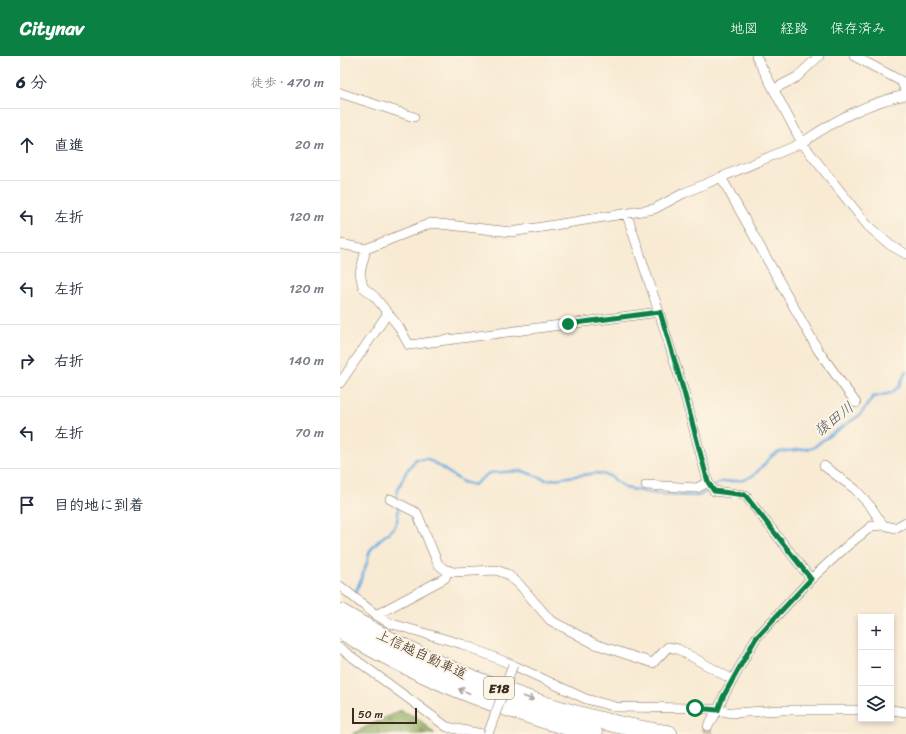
<!DOCTYPE html>
<html lang="ja">
<meta charset="utf-8">
<style>
:root{--surface:#fff;--page:#f6f6f7;--text:#1f2937;--muted:#747a83;--line:#e0e1e3;--accent:#0b8043}
body{margin:0;font-family:Sriracha,"Klee One",sans-serif;background:var(--page);color:var(--text)}
.controls{position:absolute;right:12px;bottom:12px;display:grid;overflow:hidden;border-radius:0px;box-shadow:0 2px 6px #0003}
.controls button{width:36px;height:36px;display:grid;place-items:center;padding:0;border:0;border-bottom:1px solid var(--line);background:var(--surface);color:var(--text);font:20px sans-serif}
.scale{position:absolute;left:12px;bottom:10px;width:65px;box-sizing:border-box;padding-left:4px;border:2px solid #3b2a1e;border-top:0;font-size:11px;line-height:14px;white-space:nowrap;color:#3b2a1e;-webkit-text-stroke:3px #fcf5e5;paint-order:stroke}
.stop{position:absolute;width:12px;height:12px;margin:-9px;border:3px solid #0b8043;border-radius:50%;background:#fff}
.stop.end{background:#0b8043;border-color:#fff;box-shadow:0 1px 4px #0008}
.list{margin:0;padding:0;list-style:none}
h2{display:flex;justify-content:space-between;align-items:center;height:52px;margin:0;padding:0 16px;font-size:17px}
h2 small{font-size:13px;font-weight:400;color:var(--muted)}
.list li{display:grid;grid-template-columns:26px 1fr auto;gap:12px;align-items:center;box-sizing:border-box;height:72px;padding:0 16px;border-top:1px solid var(--line)}
.list b{display:block;font-size:15px;white-space:nowrap}
.list em{font-size:13px;font-style:normal;color:var(--muted)}
.icon{flex:none;width:22px;height:22px;fill:none;stroke:currentColor;stroke-width:2;stroke-linecap:round;stroke-linejoin:round}
.map{position:relative;flex:none;width:566px;height:678px;overflow:hidden}
header{display:flex;align-items:center;gap:24px;box-sizing:border-box;height:56px;padding:0 20px;background:var(--accent);color:#fff}
header strong{font-size:19px}
nav{display:flex;gap:22px;margin-inline-start:auto;font-size:14px}
main{display:flex}
aside{flex:1;background:var(--surface)}
.map>svg:first-child{display:block}
.forest{fill:url(#forest-firs);stroke:#62693c}
.lines{fill:none;stroke-linecap:round;stroke-linejoin:round}
.stream{stroke:#6eade1;stroke-width:2.5}
.minor-tunnel{stroke:#d2c4af;stroke-width:9;stroke-dasharray:9 4.5;stroke-linecap:butt}
.minor-casing{stroke:#7d6d5d;stroke-width:10}
.motorway-casing{stroke:#7d6d5d;stroke-width:18}
.minor{stroke:#fff;stroke-width:9}
.motorway{stroke:#fff;stroke-width:17}
.minor-bridge-casing{stroke:#7d6d5d;stroke-width:10;stroke-linecap:butt}
.minor-bridge{stroke:#fff;stroke-width:9}
.oneway{stroke:#a79f9a}
.route{stroke:#0b8043;stroke-width:5}
.labels{text-anchor:middle;stroke-width:4;stroke-linejoin:round;paint-order:stroke}
.shield{fill:#fcf5e5;stroke:#75675a;stroke-width:1}
.shield-label{font-size:13px;font-weight:bold;fill:#3b2a1e}
.street-label{font-size:14px;fill:#3b2a1e;stroke:#fcf5e5}
.water-label{font-size:15px;font-style:italic;fill:#4d5862;stroke:#fcf5e5}
</style>
<header>
<strong>Citynav</strong>
<nav><a>地図</a><a>経路</a><a>保存済み</a></nav>
</header>
<main>
<aside>
<h2>6 分<small>徒歩 · 470 m</small></h2>
<ul class="list">
<li><svg class="icon" aria-label="ahead" viewBox="0 0 24 24"><path d="M12 20V5M6 11l6-6 6 6"/></svg><div><b>直進</b></div><em>20 m</em></li>
<li><svg class="icon" aria-label="left" viewBox="0 0 24 24"><path d="M17 20v-9H6M10 6l-5 5 5 5"/></svg><div><b>左折</b></div><em>120 m</em></li>
<li><svg class="icon" aria-label="left" viewBox="0 0 24 24"><path d="M17 20v-9H6M10 6l-5 5 5 5"/></svg><div><b>左折</b></div><em>120 m</em></li>
<li><svg class="icon" aria-label="right" viewBox="0 0 24 24"><path d="M7 20v-9h11M14 6l5 5-5 5"/></svg><div><b>右折</b></div><em>140 m</em></li>
<li><svg class="icon" aria-label="left" viewBox="0 0 24 24"><path d="M17 20v-9H6M10 6l-5 5 5 5"/></svg><div><b>左折</b></div><em>70 m</em></li>
<li><svg class="icon" aria-label="arrive" viewBox="0 0 24 24"><path d="M6 21V4h12l-3 4 3 4H6"/></svg><div><b>目的地に到着</b></div></li>
</ul>
</aside>
<div class="map">
<svg width="566" height="678" viewBox="0 0 566 678">
<defs>
<pattern id="forest-firs" width="22" height="20" patternUnits="userSpaceOnUse"><rect width="22" height="20" fill="#8aa85b"/><path d="M5 1l3.5 6h-7zM16 11l3.5 6h-7z" fill="#72894b"/></pattern>
</defs>
<rect width="100%" height="100%" fill="#fcf5e5"/>
<filter id="ink" filterUnits="userSpaceOnUse"><feTurbulence type="fractalNoise" baseFrequency=".025" numOctaves="2"/><feDisplacementMap in="SourceGraphic" scale="8" xChannelSelector="R" yChannelSelector="G"/><feConvolveMatrix kernelMatrix="1 2 1 2 8 2 1 2 1" color-interpolation-filters="sRGB"/></filter>
<filter id="wash" filterUnits="userSpaceOnUse"><feTurbulence type="fractalNoise" baseFrequency=".012" numOctaves="4" result="noise"/><feDisplacementMap in="SourceGraphic" scale="16" xChannelSelector="R" yChannelSelector="G"/><feGaussianBlur stdDeviation="0.9" result="paint"/><feColorMatrix in="noise" values="0 0 0 0 0 0 0 0 0 0 0 0 0 0 0 0 0 1.4 0 .05"/><feComposite in="paint" operator="in"/></filter>
<g filter="url(#wash)">
<rect width="100%" height="100%" fill="#f8ead3"/>
<path class="forest" d="M 60,654 L 77,661 L 95,678 L 12,678 Z"/>
<g class="lines">
<path class="stream" d="M 374,430 L 381,426 L 404,424 L 414,419 L 432,400 L 439,396 L 473,392 L 483,384 L 520,359 L 533,341 L 551,337 L 559,331 L 566,315
M 57,445 L 57,435 L 66,416 L 76,403 L 88,403 L 123,426 L 134,429 L 149,417 L 183,415 L 207,424 L 257,417 L 270,420 L 285,432 L 324,439 L 359,440 L 370,433
M 15,537 C 20,527 23,517 27,507 C 28,504 28,499 30,495 C 43,474 60,480 58,450"/>
</g>
</g>
<g filter="url(#ink)">
<g class="lines">
<path class="minor-tunnel" d="M 367,678 L 368,670"/>
<g class="minor-casing">
<path id="minor" d="M 416,0 L 462,87 L 528,170 L 550,189 L 566,198
M 514,0 L 561,25 L 566,36
M 434,33 L 457,21 L 479,0
M 0,37 L 74,61
M 381,121 L 478,294 L 516,347
M 287,159 L 319,256 L 344,336 L 368,426 L 374,435 L 405,439 L 471,523
M 0,188 L 26,193 L 91,167 L 171,176 L 314,153 L 344,137 L 462,87 C 493,65 528,46 566,39
M 26,193 L 20,217 L 23,231 L 35,241 L 59,271 L 69,289 L 319,256
M 0,327 L 48,257
M 484,410 L 515,433 L 531,451 L 543,469
M 306,429 L 357,432 L 368,426
M 50,443 L 77,457 L 98,508 L 104,513 L 113,516 L 156,514 L 167,518 L 179,528 L 210,564 L 255,588 L 313,607 L 328,591 L 338,593 L 393,624
M 0,530 L 36,559 L 49,567 L 122,588 L 173,609 L 246,643 L 276,651 L 355,652 L 378,654 L 392,657 L 442,654 L 521,654
M 36,559 L 105,522 L 108,514
M 0,592 L 107,671 L 142,678
M 551,654 L 566,656
M 368,670 L 378,654 L 383,641 L 416,582 L 471,523 L 508,489 L 532,470 L 543,469 L 555,472 L 566,466"/>
</g>
<g class="motorway-casing">
<path id="motorway" d="M 0,556 C 98,615 215,661 329,678
M 0,574 C 78,621 165,655 254,678"/>
</g>
<use href="#minor" class="minor"/>
<use href="#motorway" class="motorway"/>
<g class="minor-bridge-casing">
<path id="minor-bridge" d="M 148,678 L 173,609"/>
</g>
<use href="#minor-bridge" class="minor-bridge"/>
</g>
<defs><path id="oneway-shaft" d="M-6 0H5M1.5-3L5.5 0L1.5 3" fill="none" stroke-width="1.6" stroke-linecap="round" stroke-linejoin="round"/></defs>
<g class="oneway">
<use href="#oneway-shaft" transform="translate(124 635) rotate(-158)"/>
<use href="#oneway-shaft" transform="translate(188 642) rotate(19)"/>
</g>
</g>
<g class="lines" filter="url(#ink)">
<path class="route" d="M 228,268 L 320,256 L 344,336 L 368,426 L 374,435 L 405,439 L 471,523 L 416,582 L 383,641 L 378,654 L 355,652"/>
</g>
<g class="labels">
<rect class="shield" x="144" y="621" width="30" height="22" rx="3"/>
<g class="shield-label">
<text x="159" y="637">E18</text>
</g>
<g class="street-label">
<text transform="translate(82 598) rotate(25)" y="5">上信越自動車道</text>
</g>
<g class="water-label">
<text transform="translate(494 363) rotate(-38)" y="5">猿田川</text>
</g>
</g>
</svg>
<div class="controls">
<button>+</button>
<button>−</button>
<button><svg class="icon" aria-label="layers" viewBox="0 0 24 24"><path d="M12 4l9 5-9 5-9-5zM3 14l9 5 9-5"/></svg></button>
</div>
<div class="scale">50 m</div>
<div class="stop" style="left:355px;top:652px"></div>
<div class="stop end" style="left:228px;top:268px"></div>
</div>
</main>
